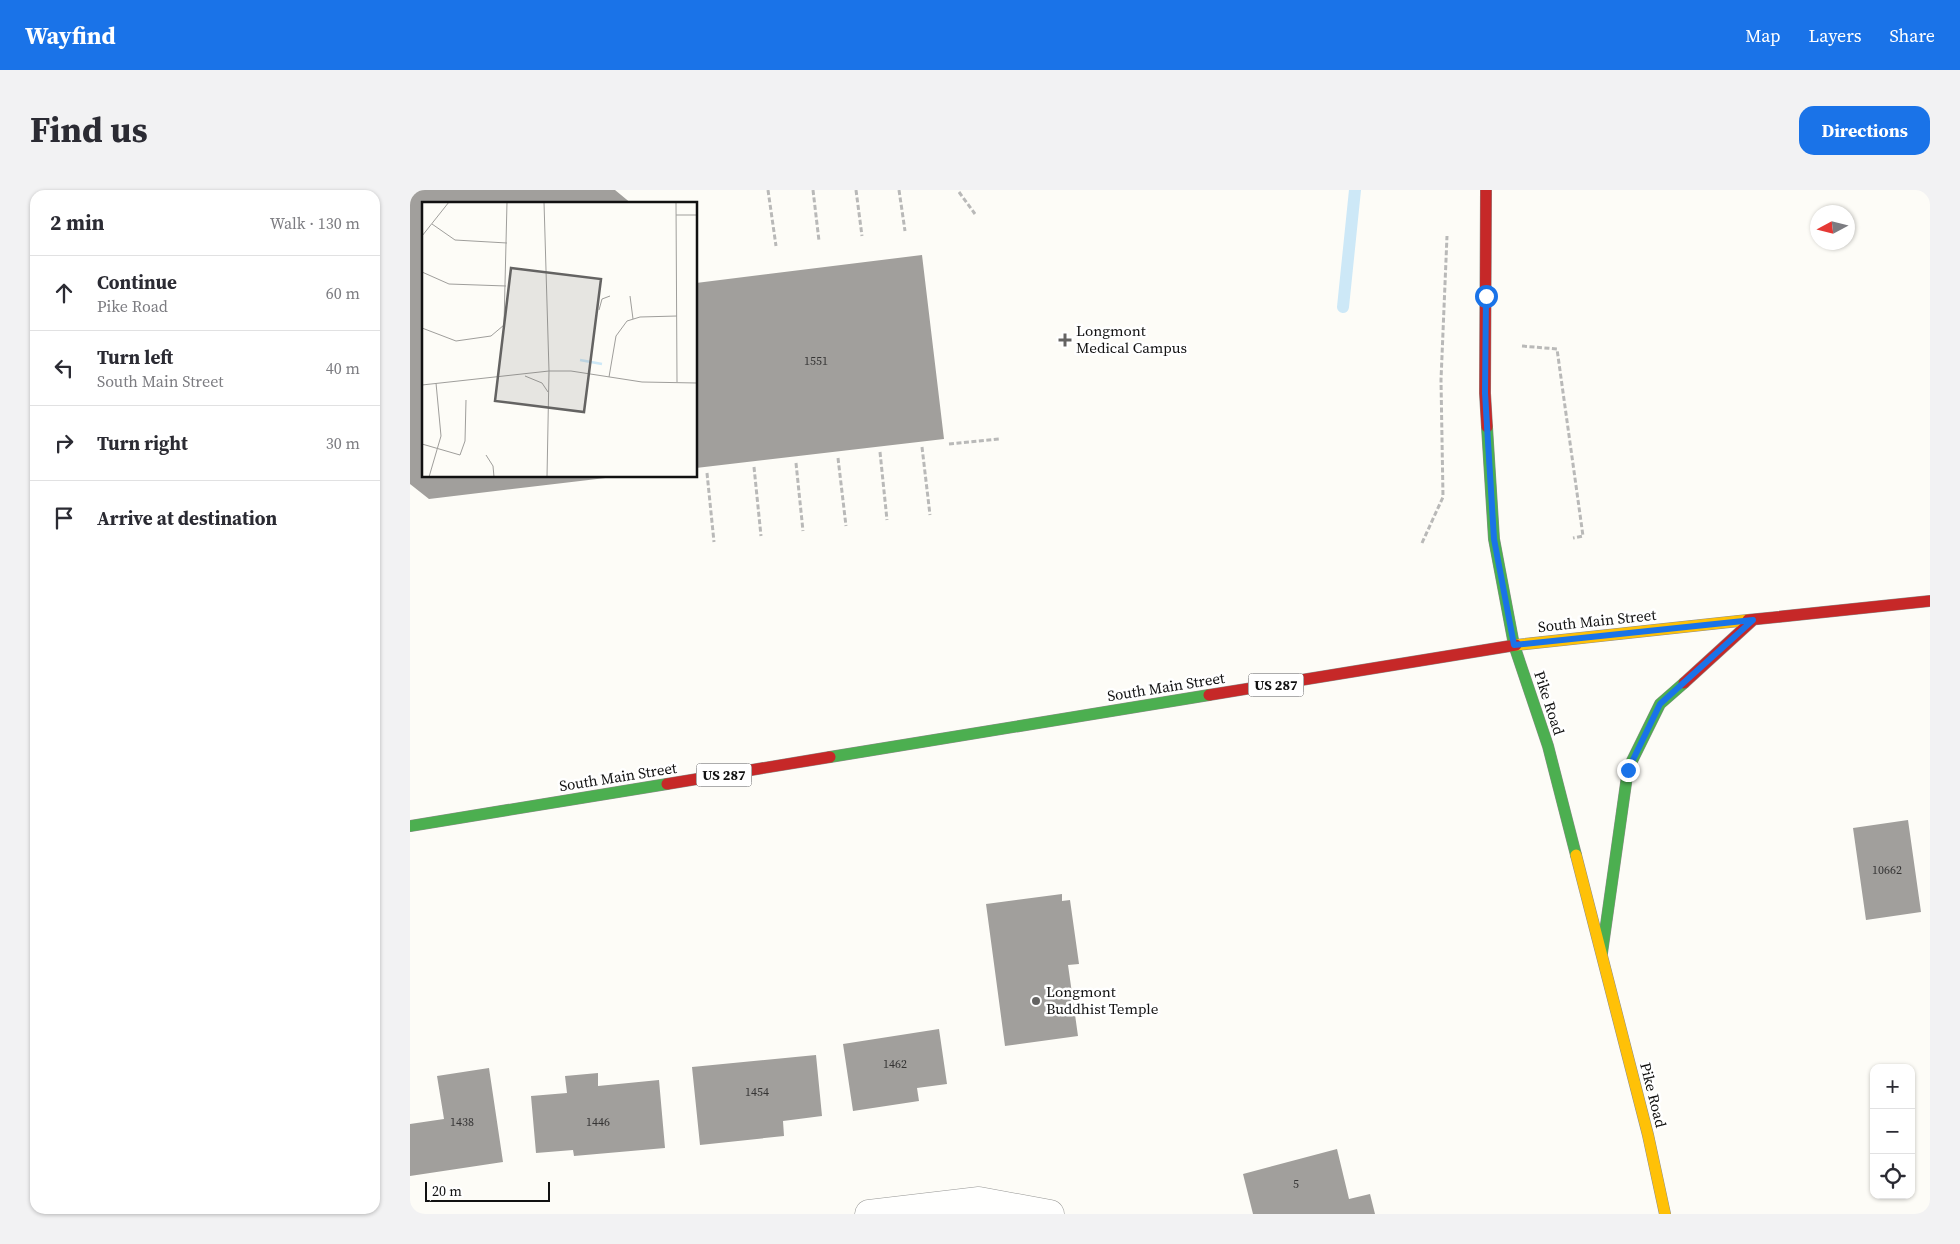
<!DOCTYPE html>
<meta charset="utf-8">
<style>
:root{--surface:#fff;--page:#f2f2f3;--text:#2b2b33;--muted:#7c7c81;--line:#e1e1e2;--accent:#1a73e8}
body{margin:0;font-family:"Source Serif 4",serif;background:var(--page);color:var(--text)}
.controls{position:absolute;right:15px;bottom:15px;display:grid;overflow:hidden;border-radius:10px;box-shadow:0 1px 4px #0004}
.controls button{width:45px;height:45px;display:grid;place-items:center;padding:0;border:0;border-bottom:1px solid var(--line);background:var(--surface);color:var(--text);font:25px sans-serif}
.compass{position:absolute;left:1400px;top:15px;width:45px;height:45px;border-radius:50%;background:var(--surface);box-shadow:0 1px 4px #0004;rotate:263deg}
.scale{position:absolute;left:15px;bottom:12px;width:125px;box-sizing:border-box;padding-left:5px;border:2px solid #111;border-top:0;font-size:14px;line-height:18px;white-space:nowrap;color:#111;-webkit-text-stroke:4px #fff;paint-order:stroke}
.stop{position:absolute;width:15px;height:15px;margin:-11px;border:4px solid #1a73e8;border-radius:50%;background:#fff}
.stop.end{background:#1a73e8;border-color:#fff;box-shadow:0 1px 5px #0008}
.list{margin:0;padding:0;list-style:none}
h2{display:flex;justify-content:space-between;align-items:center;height:65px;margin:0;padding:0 20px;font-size:21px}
h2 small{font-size:16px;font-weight:400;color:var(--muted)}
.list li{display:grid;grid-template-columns:32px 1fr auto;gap:15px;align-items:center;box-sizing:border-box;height:75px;padding:0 20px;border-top:1px solid var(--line)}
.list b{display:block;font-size:19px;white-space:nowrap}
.list p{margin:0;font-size:16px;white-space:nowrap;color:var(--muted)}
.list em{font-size:16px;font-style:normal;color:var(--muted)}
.icon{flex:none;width:28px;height:28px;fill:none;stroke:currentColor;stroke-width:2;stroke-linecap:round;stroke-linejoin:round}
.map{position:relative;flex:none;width:1520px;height:1024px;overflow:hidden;border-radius:15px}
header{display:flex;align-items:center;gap:30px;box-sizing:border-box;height:70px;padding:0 25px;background:var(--accent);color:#fff}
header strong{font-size:24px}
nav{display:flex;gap:28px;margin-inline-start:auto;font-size:18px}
.intro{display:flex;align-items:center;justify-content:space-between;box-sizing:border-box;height:120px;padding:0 30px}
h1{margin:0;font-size:35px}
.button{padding:12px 22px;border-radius:15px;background:var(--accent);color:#fff;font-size:18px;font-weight:700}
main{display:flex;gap:30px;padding:0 30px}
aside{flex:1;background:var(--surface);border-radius:15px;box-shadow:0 1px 4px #0004}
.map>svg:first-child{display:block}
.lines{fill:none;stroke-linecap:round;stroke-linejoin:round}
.stream{stroke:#cde8f7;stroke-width:12}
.building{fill:#a19f9c}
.street-casing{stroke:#979795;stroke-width:29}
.fast-casing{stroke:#8e8d8b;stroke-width:12}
.slow-casing{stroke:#8e8d8b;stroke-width:12}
.jam-casing{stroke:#8e8d8b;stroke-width:12}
.path{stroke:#b9b9b8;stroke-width:3;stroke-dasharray:5 2.5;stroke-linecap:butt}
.street{stroke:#fffffe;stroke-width:28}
.fast{stroke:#4caf50;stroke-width:11}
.slow{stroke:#ffc107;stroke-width:11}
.jam{stroke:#c62828;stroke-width:11}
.route{stroke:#1a73e8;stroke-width:6}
.poi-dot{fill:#646362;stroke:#fff;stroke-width:2}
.labels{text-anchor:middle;stroke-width:5;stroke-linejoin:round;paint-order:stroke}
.number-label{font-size:12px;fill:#353434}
.shield{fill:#fff;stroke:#585858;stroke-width:1}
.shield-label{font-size:14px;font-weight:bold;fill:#111}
.poi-label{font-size:15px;fill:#111;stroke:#fff;text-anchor:start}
.street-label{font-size:15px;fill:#111;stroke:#fff}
.inset-river{fill:none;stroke:#cde8f7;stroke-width:2.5}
.inset-road{fill:none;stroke:#9f9e9b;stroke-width:1}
.view{fill:#646362;fill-opacity:0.15;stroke:#646362;stroke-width:2.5}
.inset-edge{fill:none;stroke:#111;stroke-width:2.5}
</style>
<header>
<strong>Wayfind</strong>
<nav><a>Map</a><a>Layers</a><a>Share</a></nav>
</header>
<div class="intro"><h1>Find us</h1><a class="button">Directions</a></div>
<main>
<aside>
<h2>2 min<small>Walk · 130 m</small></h2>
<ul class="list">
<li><svg class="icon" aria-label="ahead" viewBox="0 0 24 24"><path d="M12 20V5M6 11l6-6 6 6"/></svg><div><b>Continue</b><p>Pike Road</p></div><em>60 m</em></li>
<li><svg class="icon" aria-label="left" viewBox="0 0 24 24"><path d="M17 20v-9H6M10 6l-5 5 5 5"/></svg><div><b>Turn left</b><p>South Main Street</p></div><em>40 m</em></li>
<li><svg class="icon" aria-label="right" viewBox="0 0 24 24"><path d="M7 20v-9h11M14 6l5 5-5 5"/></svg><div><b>Turn right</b></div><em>30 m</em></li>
<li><svg class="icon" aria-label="arrive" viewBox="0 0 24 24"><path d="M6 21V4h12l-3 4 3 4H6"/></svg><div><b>Arrive at destination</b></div></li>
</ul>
</aside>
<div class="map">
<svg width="1520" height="1024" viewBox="0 0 1520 1024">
<rect width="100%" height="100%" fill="#fdfcf7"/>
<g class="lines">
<path class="stream" d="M 933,117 L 945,0"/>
</g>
<path class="building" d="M 0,0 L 205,0 L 222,14 L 14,14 L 14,286 L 204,287 L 19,309 L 0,294 Z
M 512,65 L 534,249 L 286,278 L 286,93 Z
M 1498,630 L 1511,722 L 1456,730 L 1443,638 Z
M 652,704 L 652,711 L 660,710 L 669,774 L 658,775 L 668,846 L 595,856 L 576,714 Z
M 529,839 L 537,894 L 507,898 L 509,911 L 443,921 L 433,854 Z
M 406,865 L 412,926 L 373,931 L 374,946 L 290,955 L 282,877 Z
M 79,878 L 93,972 L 0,986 L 0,934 L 34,929 L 27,886 Z
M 188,883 L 188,896 L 249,890 L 255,958 L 164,966 L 163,960 L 126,963 L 121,906 L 157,903 L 155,886 Z
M 927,959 L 939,1009 L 960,1004 L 965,1024 L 843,1024 L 833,984 Z"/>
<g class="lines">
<g class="street-casing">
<path id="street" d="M 459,1024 L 569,1011 L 640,1024"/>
</g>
<g class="fast-casing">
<path id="fast" d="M 1077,237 L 1084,349 L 1104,455 L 1138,556 L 1166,665
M 420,567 L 799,505
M 0,636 L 257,594
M 1192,763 L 1218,579 L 1250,514 L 1274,493"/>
</g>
<g class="slow-casing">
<path id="slow" d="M 1106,455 L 1338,430
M 1166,665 L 1238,945 L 1255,1024"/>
</g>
<g class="jam-casing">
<path id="jam" d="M 1076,0 L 1075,203 L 1077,237
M 1338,430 L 1520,411
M 1274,493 L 1343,430
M 799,505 L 1106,455
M 257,594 L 420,567"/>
</g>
<path class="path" d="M 358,0 L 366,56
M 403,0 L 409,51
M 446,0 L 452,46
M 489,0 L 495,41
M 549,2 L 565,24
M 1112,156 L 1147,159 L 1173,346 L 1163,348
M 539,254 L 589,249
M 512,257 L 520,325
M 470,262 L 477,330
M 428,268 L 436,336
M 386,273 L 393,341
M 344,277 L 351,346
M 297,283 L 304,352
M 1012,353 L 1033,307 L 1031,190 L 1037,46"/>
<use href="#street" class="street"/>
<use href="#fast" class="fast"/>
<use href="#slow" class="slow"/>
<use href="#jam" class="jam"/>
</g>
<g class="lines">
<path class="route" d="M 1076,106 L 1075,203 L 1084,349 L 1104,455 L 1343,430 L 1250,514 L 1218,580"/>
</g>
<g class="poi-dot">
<path d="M652.5 142.5h5v5h5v5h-5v5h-5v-5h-5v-5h5z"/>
<circle cx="626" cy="811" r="5"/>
</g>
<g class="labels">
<g class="number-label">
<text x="406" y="175">1551</text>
<text x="1477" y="684">10662</text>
<text x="485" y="878">1462</text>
<text x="347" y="906">1454</text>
<text x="52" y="936">1438</text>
<text x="188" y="936">1446</text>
<text x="886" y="998">5</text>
</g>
<g class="shield">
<rect x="838.5" y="483.5" width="55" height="23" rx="4"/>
<rect x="286.5" y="573.5" width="55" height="23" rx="4"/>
</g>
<g class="shield-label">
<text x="866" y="500">US 287</text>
<text x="314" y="590">US 287</text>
</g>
<g class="poi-label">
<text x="666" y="146">Longmont<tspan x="666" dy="17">Medical Campus</tspan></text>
<text x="636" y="807">Longmont<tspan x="636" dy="17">Buddhist Temple</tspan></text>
</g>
<g class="street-label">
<text transform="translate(1187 431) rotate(-6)" y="5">South Main Street</text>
<text transform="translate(756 497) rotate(-9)" y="5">South Main Street</text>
<text transform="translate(1139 513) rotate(72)" y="5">Pike Road</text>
<text transform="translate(208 587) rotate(-9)" y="5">South Main Street</text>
<text transform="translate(1243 905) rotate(76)" y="5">Pike Road</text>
</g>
</g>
<g transform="translate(12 12)">
<rect width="275" height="275" fill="#fdfcf7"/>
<path class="inset-river" d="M 158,158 L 180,162"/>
<path class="inset-road" d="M 122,0 L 127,169 L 125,275M 254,0 L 255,180M 254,13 L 275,13M 10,22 L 33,38 L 85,41M 0,34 L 27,0M 0,70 L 27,82 L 84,84M 208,94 L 211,117M 177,108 L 180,97 L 188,94M 0,126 L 34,139 L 69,134 L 82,123 L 85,0M 127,169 L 149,169 L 220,180 L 275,181M 103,174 L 120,181 L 126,190M 187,175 L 194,134 L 205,119 L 218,115 L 255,114M 0,183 L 127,169M 0,242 L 38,253 L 43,239 L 44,198M 64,253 L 71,264 L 72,275M 7,275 L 19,234 L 14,181"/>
<path class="view" d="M 89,66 L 179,77 L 162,210 L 73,199 Z"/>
<rect width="275" height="275" class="inset-edge"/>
</g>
</svg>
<div class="controls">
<button>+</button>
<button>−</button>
<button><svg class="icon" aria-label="locate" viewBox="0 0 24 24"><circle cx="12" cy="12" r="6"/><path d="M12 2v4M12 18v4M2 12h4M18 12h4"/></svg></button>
</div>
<svg class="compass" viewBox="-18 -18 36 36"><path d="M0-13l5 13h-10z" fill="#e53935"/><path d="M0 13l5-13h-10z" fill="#7c7c81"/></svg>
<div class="scale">20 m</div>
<div class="stop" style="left:1076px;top:106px"></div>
<div class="stop end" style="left:1218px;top:580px"></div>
</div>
</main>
